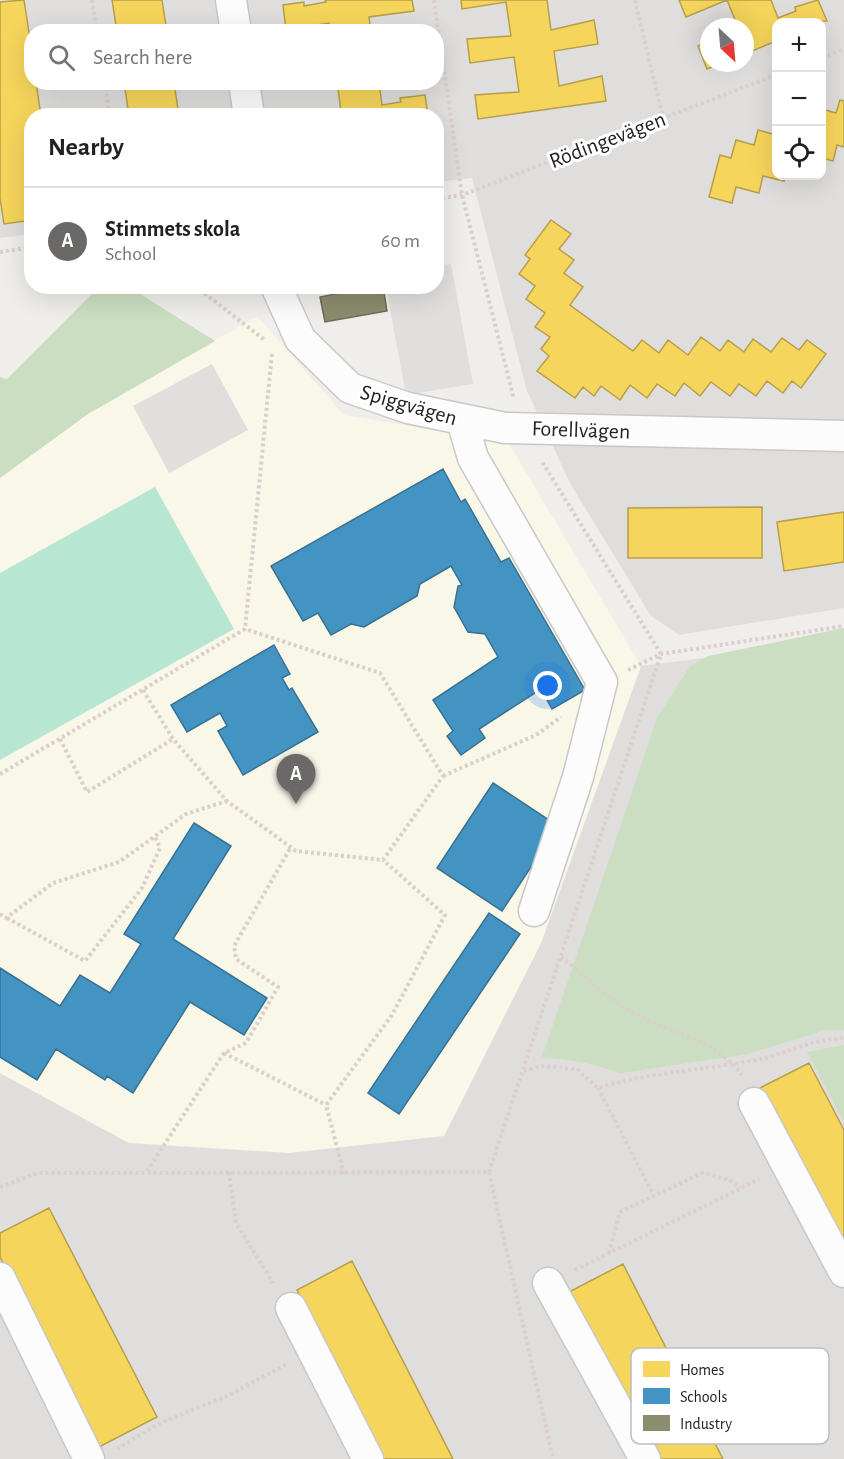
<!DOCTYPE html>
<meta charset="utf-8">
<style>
:root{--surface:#fff;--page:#f2f2f2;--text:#202124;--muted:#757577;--line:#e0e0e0;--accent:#6a6968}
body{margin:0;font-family:"Alegreya Sans",sans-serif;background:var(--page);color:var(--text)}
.controls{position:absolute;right:18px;top:18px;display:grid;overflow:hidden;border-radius:12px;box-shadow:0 6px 24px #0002}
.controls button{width:54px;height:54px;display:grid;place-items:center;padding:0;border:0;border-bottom:2px solid var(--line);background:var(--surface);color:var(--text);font:30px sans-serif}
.compass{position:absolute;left:700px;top:18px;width:54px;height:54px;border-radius:50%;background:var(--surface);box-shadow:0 6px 24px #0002;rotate:154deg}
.you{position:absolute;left:548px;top:686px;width:21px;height:21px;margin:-15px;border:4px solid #fff;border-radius:50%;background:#1a73e8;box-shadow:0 0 0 9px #1a73e833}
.badge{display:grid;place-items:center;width:39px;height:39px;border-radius:50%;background:var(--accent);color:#fff;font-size:20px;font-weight:700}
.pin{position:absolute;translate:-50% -50px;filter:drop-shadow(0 2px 3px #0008)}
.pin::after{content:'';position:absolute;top:32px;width:21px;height:18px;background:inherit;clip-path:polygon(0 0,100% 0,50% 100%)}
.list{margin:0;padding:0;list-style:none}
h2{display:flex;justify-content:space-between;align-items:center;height:78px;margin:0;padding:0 24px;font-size:26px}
h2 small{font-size:20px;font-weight:400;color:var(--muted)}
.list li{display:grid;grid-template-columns:39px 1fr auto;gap:18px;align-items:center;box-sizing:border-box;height:108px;padding:0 24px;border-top:2px solid var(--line)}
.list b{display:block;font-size:22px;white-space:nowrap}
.list p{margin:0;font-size:20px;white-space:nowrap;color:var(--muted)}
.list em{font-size:20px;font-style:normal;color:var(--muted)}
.icon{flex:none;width:33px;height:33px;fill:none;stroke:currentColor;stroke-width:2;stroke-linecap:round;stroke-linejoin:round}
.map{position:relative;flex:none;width:844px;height:1459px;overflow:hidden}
.search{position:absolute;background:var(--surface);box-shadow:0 6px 24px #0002;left:24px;top:24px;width:420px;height:66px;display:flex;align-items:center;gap:15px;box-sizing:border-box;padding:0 21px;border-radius:24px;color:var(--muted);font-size:22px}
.panel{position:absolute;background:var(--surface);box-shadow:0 6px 24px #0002;left:24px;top:108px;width:420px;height:186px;border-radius:24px}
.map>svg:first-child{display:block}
.residential{fill:#dfdedc;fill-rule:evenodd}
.education{fill:#f8f7e8}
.forest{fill:#cbdec1}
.pitch{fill:#b7e6d2}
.parking{fill:#e0dfde}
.homes{fill:#f6d55c;stroke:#b69f4b;stroke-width:1.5}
.schools{fill:#4393c3;stroke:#397193;stroke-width:1.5}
.industry{fill:#8c8c6e;stroke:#6c6c57;stroke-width:1.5}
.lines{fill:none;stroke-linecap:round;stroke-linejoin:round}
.minor-casing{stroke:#c9c8c7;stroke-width:33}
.path{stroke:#dccecd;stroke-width:4;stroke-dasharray:3 3;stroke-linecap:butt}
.minor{stroke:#fdfcfc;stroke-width:30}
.labels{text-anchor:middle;stroke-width:6;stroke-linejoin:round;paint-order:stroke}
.street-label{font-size:22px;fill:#222;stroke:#fff}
.key{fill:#fff;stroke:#bdbdbd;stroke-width:1.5}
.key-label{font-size:16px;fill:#222}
</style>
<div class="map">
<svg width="844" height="1459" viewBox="0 0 844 1459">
<rect width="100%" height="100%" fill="#f0eeeb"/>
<path class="residential" d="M 0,0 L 844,0 L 844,608 L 679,635 L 651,616 L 571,485 L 527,391 L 472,178 L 437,182 L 436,116 L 32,116 L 31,234 L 0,238 ZM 776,22 L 822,22 L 822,176 L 776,176 ZM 709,27 L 745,27 L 745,63 L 709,63 ZM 32,32 L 436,32 L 436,82 L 32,82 Z
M 844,640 L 844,1459 L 0,1459 L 0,1073 L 129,1143 L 444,1136 L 541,943 L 641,666 Z"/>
<path class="education" d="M 257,316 L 344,415 L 508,442 L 641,666 L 541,943 L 444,1136 L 289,1153 L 129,1143 L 0,1073 L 0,478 L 88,414 Z"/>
<path class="forest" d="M 100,286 L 129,287 L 215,341 L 88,414 L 0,478 L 0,377 L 7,379 Z
M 844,628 L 844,1030 L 826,1030 L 748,1054 L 621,1073 L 583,1062 L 542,1057 L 657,718 L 690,666 L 708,656 Z
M 844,1045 L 844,1122 L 807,1052 Z"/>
<path class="pitch" d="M 155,487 L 234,629 L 0,760 L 0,573 Z"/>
<path class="parking" d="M 451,264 L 473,384 L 406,395 L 386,287 L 436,286 L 437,266 Z
M 212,364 L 248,430 L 169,473 L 133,406 Z"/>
<path class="homes" d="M 24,0 L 32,52 L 32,82 L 36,82 L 41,116 L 32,116 L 32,220 L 4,224 L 0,198 L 0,2 Z
M 112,0 L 162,0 L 167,32 L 117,32 Z
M 325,0 L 412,0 L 414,11 L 369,17 L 371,32 L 330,32 L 329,23 L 286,30 L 283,5 L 304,2 L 304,6 L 326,2 Z
M 461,0 L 547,0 L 551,30 L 594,20 L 598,44 L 554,51 L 559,86 L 602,76 L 606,101 L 478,119 L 475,95 L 519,92 L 514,57 L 470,63 L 467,39 L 511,36 L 506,2 L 462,9 Z
M 679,0 L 771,0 L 778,18 L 796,11 L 795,7 L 818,0 L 827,21 L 776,22 L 776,41 L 745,54 L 745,27 L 738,27 L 727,0 L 686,17 Z
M 709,41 L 709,63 L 722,63 L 707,69 L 698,46 Z
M 124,82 L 174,82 L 179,116 L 129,116 Z
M 337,82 L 379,82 L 382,105 L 401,102 L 400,98 L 425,95 L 428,116 L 297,116 L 297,113 L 318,110 L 318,114 L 341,111 Z
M 840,100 L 844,101 L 844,147 L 837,145 L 833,161 L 822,158 L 822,109 L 836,113 Z
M 758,130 L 776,135 L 776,176 L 785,176 L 784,181 L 763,176 L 759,193 L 736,187 L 732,203 L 709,197 L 720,155 L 731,158 L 736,140 L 754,145 Z
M 551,220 L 571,234 L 559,249 L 574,260 L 564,273 L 583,287 L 570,305 L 633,351 L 642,340 L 659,353 L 668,340 L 688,355 L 701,337 L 720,351 L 728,340 L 744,352 L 753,339 L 771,352 L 782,338 L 799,350 L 807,340 L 826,354 L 801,388 L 792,381 L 783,393 L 767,381 L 756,396 L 739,384 L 730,396 L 711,382 L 700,396 L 684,383 L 675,396 L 657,384 L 647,398 L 630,385 L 620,400 L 601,386 L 594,396 L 583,387 L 575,398 L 537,371 L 549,356 L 541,349 L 550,337 L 535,327 L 545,313 L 526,299 L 535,286 L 519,274 L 530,259 L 525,255 Z
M 762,507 L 762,558 L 628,558 L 628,508 Z
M 844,512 L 844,562 L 784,571 L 777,522 Z
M 809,1063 L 844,1130 L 844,1263 L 754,1091 Z
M 49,1208 L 157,1417 L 99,1447 L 0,1257 L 0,1233 Z
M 352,1261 L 453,1459 L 383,1459 L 322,1339 L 297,1290 Z
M 623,1264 L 723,1459 L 653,1459 L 567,1293 Z"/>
<path class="schools" d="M 443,469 L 461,502 L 465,499 L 501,562 L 509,558 L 585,690 L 552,709 L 541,689 L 479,729 L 485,738 L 461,755 L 447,736 L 453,731 L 433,700 L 498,657 L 485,634 L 468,632 L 454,607 L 458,586 L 462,585 L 451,566 L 420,584 L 417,596 L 364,627 L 351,624 L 331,635 L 318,613 L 303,621 L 271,566 Z
M 274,645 L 290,674 L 282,678 L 289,690 L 292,688 L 318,732 L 243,775 L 218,731 L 227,726 L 220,713 L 187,732 L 171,705 Z
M 493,783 L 558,826 L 502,911 L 437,868 Z
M 194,823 L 231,846 L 173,939 L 267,998 L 244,1035 L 190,1002 L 133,1093 L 107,1076 L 105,1080 L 56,1049 L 37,1080 L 0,1057 L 0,968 L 60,1006 L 80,975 L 110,993 L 141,944 L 124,934 Z
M 489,913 L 520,934 L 399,1114 L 368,1093 Z"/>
<path class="industry" d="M 375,286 L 383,286 L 387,311 L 325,322 L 320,297 Z"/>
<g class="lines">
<g class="minor-casing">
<path id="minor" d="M 231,0 L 236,32
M 244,82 L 249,116
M 276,286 L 300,339 L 350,388 L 408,408 L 505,428 L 844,436
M 462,420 L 473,458 L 602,682 L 578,777 L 534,911
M 754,1103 L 844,1272
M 0,1278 L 89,1459
M 548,1283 L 645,1459
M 291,1308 L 368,1459"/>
</g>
<path class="path" d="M 92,0 L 97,32
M 434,0 L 462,195 L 514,399
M 635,0 L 663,118
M 822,58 L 844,49
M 105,82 L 110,116
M 436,199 L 462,195 L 776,75
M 0,252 L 32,247
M 195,286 L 266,341
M 628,670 L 661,654 L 844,626
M 143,690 L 173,739 L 227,801 L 296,851 L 383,860 L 443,776 L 380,673 L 245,629
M 60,739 L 87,792 L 173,739
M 0,774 L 245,629 L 272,353
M 443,776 L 536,735 L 561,717
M 0,914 L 6,918 L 53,883 L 119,862 L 186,814 L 227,801
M 7,918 L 85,961 L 142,888 L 160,848 L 155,837
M 561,957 C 585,976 609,1000 635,1014 C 670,1033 719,1041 742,1075
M 224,1053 L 326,1105
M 524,1071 L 542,1066 L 577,1069 L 598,1088 C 647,1073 700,1070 751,1061 C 785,1055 807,1040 844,1038
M 598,1088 L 654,1196
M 147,1171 L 224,1053 L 246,1043 L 278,987 L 236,959 L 234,946 L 291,847
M 229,1172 L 236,1223 L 273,1283
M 489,1172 L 661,654 L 541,460
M 344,1174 L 326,1105 L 392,1015 L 445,915 L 383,860
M 0,1187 L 38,1173 L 489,1172 L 553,1459
M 609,1253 L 620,1212 L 702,1173 L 730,1180 L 740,1188
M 575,1270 L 759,1179
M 117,1449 L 158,1424 L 227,1396 L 287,1364"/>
<use href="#minor" class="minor"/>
</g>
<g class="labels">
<g class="street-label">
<text transform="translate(607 139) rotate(-21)" y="8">Rödingevägen</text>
<text transform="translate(409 404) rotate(16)" y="8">Spiggvägen</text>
<text transform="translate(581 429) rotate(2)" y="8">Forellvägen</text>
</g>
</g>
<rect x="631" y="1348" width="198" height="96" rx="9" class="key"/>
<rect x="643" y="1361" width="27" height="16" fill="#f6d55c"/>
<rect x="643" y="1388" width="27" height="16" fill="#4393c3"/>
<rect x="643" y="1415" width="27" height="16" fill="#8c8c6e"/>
<g class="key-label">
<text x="680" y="1375">Homes</text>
<text x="680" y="1402">Schools</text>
<text x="680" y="1429">Industry</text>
</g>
</svg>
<div class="controls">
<button>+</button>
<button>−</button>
<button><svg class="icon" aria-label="locate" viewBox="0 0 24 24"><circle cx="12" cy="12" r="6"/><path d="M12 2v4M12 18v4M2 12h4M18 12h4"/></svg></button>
</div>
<svg class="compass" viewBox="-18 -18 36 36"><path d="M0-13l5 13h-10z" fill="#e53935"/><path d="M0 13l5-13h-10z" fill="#757577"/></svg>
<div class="you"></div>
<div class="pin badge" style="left:296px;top:804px">A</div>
<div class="search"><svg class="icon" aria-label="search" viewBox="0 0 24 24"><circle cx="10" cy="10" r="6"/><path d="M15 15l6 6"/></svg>Search here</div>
<section class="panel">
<h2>Nearby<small></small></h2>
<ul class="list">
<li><span class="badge">A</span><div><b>Stimmets skola</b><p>School</p></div><em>60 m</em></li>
</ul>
</section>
</div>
